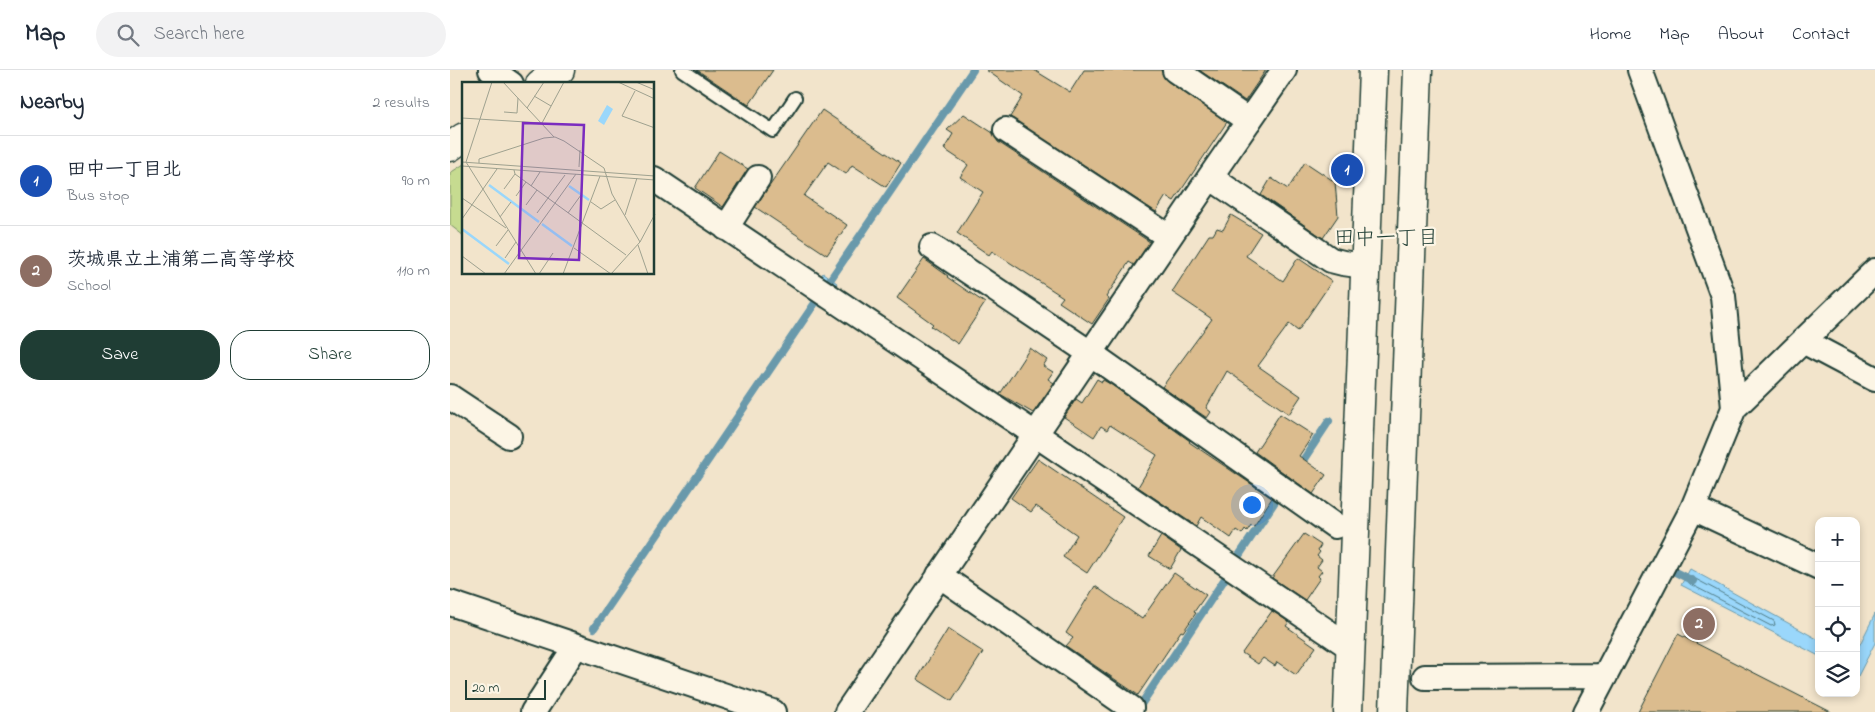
<!DOCTYPE html>
<meta charset="utf-8">
<style>
:root{--surface:#fff;--page:#f2f2f3;--text:#1f2937;--muted:#747a83;--line:#e0e1e3;--accent:#1f3d34}
body{margin:0;font-family:"Indie Flower","Klee One",sans-serif;background:var(--page);color:var(--text)}
.controls{position:absolute;right:15px;bottom:15px;display:grid;overflow:hidden;border-radius:10px;box-shadow:0 2px 8px #0003}
.controls button{width:45px;height:45px;display:grid;place-items:center;padding:0;border:0;border-bottom:1px solid var(--line);background:var(--surface);color:var(--text);font:25px sans-serif}
.scale{position:absolute;left:15px;bottom:12px;width:81px;box-sizing:border-box;padding-left:5px;border:2px solid #1f3d34;border-top:0;font-size:14px;line-height:18px;white-space:nowrap;color:#1f3d34;-webkit-text-stroke:4px #fcf5e5;paint-order:stroke}
.you{position:absolute;left:801px;top:434px;width:18px;height:18px;margin:-12px;border:4px solid #fff;border-radius:50%;background:#1a73e8;box-shadow:0 0 0 8px #1a73e833}
.badge{display:grid;place-items:center;width:32px;height:32px;border-radius:50%;background:var(--accent);color:#fff;font-size:16px;font-weight:700}
.pin{position:absolute;translate:-50% -50%;border:2px solid #fff;box-shadow:0 1px 5px #0006}
.list{margin:0;padding:0;list-style:none}
h2{display:flex;justify-content:space-between;align-items:center;height:65px;margin:0;padding:0 20px;font-size:21px}
h2 small{font-size:16px;font-weight:400;color:var(--muted)}
.list li{display:grid;grid-template-columns:32px 1fr auto;gap:15px;align-items:center;box-sizing:border-box;height:90px;padding:0 20px;border-top:1px solid var(--line)}
.list b{display:block;font-size:19px;white-space:nowrap}
.list p{margin:0;font-size:16px;white-space:nowrap;color:var(--muted)}
.list em{font-size:16px;font-style:normal;color:var(--muted)}
.actions{display:flex;gap:10px;padding:15px 20px}
.actions a{flex:1;padding:11px 0;border:1px solid var(--accent);border-radius:20px;text-align:center;font-size:18px;color:var(--accent)}
.actions .main{background:var(--accent);color:#fff}
.icon{flex:none;width:28px;height:28px;fill:none;stroke:currentColor;stroke-width:2;stroke-linecap:round;stroke-linejoin:round}
.map{position:relative;flex:none;width:1425px;height:642px;overflow:hidden}
header{display:flex;align-items:center;gap:30px;box-sizing:border-box;height:70px;padding:0 25px;background:var(--surface);border-bottom:1px solid var(--line)}
header strong{font-size:24px}
nav{display:flex;gap:28px;margin-inline-start:auto;font-size:18px}
.search{width:350px;height:45px;background:var(--page);display:flex;align-items:center;gap:12px;box-sizing:border-box;padding:0 18px;border-radius:28px;color:var(--muted);font-size:19px}
main{display:flex}
aside{flex:1;background:var(--surface)}
.map>svg:first-child{display:block}
.green{fill:#c6db90;stroke:#728c62}
.water{fill:#9ad7fb;stroke:#6999ab}
.lines{fill:none;stroke-linecap:round;stroke-linejoin:round}
.shore{stroke:#507b84;stroke-width:1}
.stream{stroke:#6999ab;stroke-width:8}
.building{fill:#dbbc8e;stroke:#1f3d34}
.lane-casing{stroke:#1f3d34;stroke-width:16}
.street-casing{stroke:#1f3d34;stroke-width:28}
.secondary-casing{stroke:#1f3d34;stroke-width:31}
.lane{stroke:#fcf5e5;stroke-width:12}
.street{stroke:#fcf5e5;stroke-width:24}
.secondary{stroke:#fcf5e5;stroke-width:28}
.labels{text-anchor:middle;stroke-width:4.5;stroke-linejoin:round;paint-order:stroke}
.neighbourhood-label{font-size:21px;fill:#1f3d34;stroke:#fcf5e5}
.inset-river{fill:none;stroke:#9ad7fb;stroke-width:2.5}
.inset-road{fill:none;stroke:#9ea18f;stroke-width:1}
.view{fill:#7b2cbf;fill-opacity:0.15;stroke:#7b2cbf;stroke-width:2.5}
.inset-edge{fill:none;stroke:#1f3d34;stroke-width:2.5}
</style>
<header>
<strong>Map</strong>
<div class="search"><svg class="icon" aria-label="search" viewBox="0 0 24 24"><circle cx="10" cy="10" r="6"/><path d="M15 15l6 6"/></svg>Search here</div>
<nav><a>Home</a><a>Map</a><a>About</a><a>Contact</a></nav>
</header>
<main>
<aside>
<h2>Nearby<small>2 results</small></h2>
<ul class="list">
<li><span class="badge" style="background:#1a4fb4">1</span><div><b>田中一丁目北</b><p>Bus stop</p></div><em>90 m</em></li>
<li><span class="badge" style="background:#8d6e63">2</span><div><b>茨城県立土浦第二高等学校</b><p>School</p></div><em>110 m</em></li>
</ul>
<div class="actions"><a class="main">Save</a><a>Share</a></div>
</aside>
<div class="map">
<svg width="1425" height="642" viewBox="0 0 1425 642">
<rect width="100%" height="100%" fill="#f2e4cb"/>
<filter id="ink" filterUnits="userSpaceOnUse"><feTurbulence type="fractalNoise" baseFrequency=".02" numOctaves="2"/><feDisplacementMap in="SourceGraphic" scale="10" xChannelSelector="R" yChannelSelector="G"/><feConvolveMatrix kernelMatrix="1 2 1 2 8 2 1 2 1" color-interpolation-filters="sRGB"/></filter>
<g filter="url(#ink)">
<path class="green" d="M 14,94 L 14,166 L 0,155 L 0,103 Z"/>
<path class="water" d="M 373,203 L 387,213 L 372,238 L 357,228 Z
M 1240,499 L 1369,570 L 1369,586 L 1231,515 Z
M 1425,544 L 1425,573 L 1408,606 L 1406,605 L 1406,582 Z"/>
<g class="lines">
<path class="shore" d="M 1242,507 L 1324,551 L 1325,555 L 1321,556 L 1240,514 L 1239,511 Z"/>
<path class="stream" d="M 380,210 L 523,0
M 838,413 L 879,351
M 788,487 L 828,427
M 1225,502 L 1243,511
M 144,558 L 365,233
M 686,642 L 774,510"/>
</g>
<path class="building" d="M 247,0 L 323,0 L 299,35 Z
M 536,0 L 584,0 L 620,22 L 634,0 L 711,0 L 713,6 L 717,11 L 777,52 L 724,131 L 716,126 L 706,142 L 560,47 L 573,26 Z
M 749,0 L 816,0 L 795,31 Z
M 372,40 L 451,93 L 436,117 L 402,95 L 396,104 L 378,92 L 354,126 L 397,155 L 377,185 L 305,137 Z
M 514,44 L 543,63 L 548,72 L 700,172 L 684,195 L 679,192 L 656,227 L 659,229 L 642,254 L 609,232 L 613,227 L 542,181 L 539,185 L 507,163 L 533,122 L 510,107 L 518,95 L 494,79 L 503,64 L 497,60 Z
M 269,81 L 298,99 L 273,137 L 245,118 Z
M 855,92 L 885,112 L 888,146 L 873,168 L 811,125 L 821,108 L 838,119 Z
M 781,145 L 811,163 L 796,186 L 833,211 L 848,188 L 882,211 L 848,261 L 839,254 L 808,296 L 851,326 L 839,344 L 777,301 L 756,338 L 761,342 L 757,348 L 712,317 L 762,249 L 722,222 L 759,165 L 763,165 L 767,158 L 773,160 Z
M 474,189 L 498,206 L 497,207 L 535,233 L 508,274 L 481,256 L 483,254 L 447,228 Z
M 580,278 L 597,290 L 593,296 L 603,302 L 598,309 L 604,313 L 583,343 L 550,324 Z
M 647,309 L 652,312 L 653,310 L 662,315 L 740,371 L 739,372 L 822,428 L 804,456 L 801,455 L 797,461 L 795,459 L 792,464 L 786,460 L 781,468 L 751,447 L 746,456 L 688,417 L 707,385 L 660,355 L 657,360 L 651,356 L 644,367 L 614,347 L 626,329 L 632,333 Z
M 830,344 L 863,365 L 849,386 L 876,405 L 863,424 L 805,382 Z
M 588,389 L 673,447 L 637,503 L 613,487 L 627,465 L 586,436 L 581,442 L 561,428 Z
M 854,464 L 871,475 L 868,480 L 870,482 L 867,486 L 872,490 L 867,497 L 872,501 L 868,506 L 870,508 L 855,530 L 822,508 Z
M 711,466 L 731,480 L 720,499 L 699,486 Z
M 724,503 L 756,525 L 744,542 L 746,543 L 733,562 L 731,561 L 688,625 L 616,576 L 623,568 L 616,563 L 645,516 L 692,549 Z
M 822,541 L 839,552 L 836,556 L 866,577 L 846,605 L 827,592 L 825,596 L 813,588 L 808,594 L 792,583 Z
M 498,559 L 533,582 L 502,631 L 467,609 Z
M 1228,564 L 1381,642 L 1188,642 Z"/>
<g class="lines">
<g class="lane-casing">
<path id="lane" d="M 232,0 L 323,61 L 345,28"/>
</g>
<g class="street-casing">
<path id="street" d="M 41,0 L 61,14
M 725,0 L 799,51
M 556,60 L 719,167
M 760,107 L 881,190 L 893,193 L 915,196
M 204,109 L 585,364 L 900,577
M 276,158 L 308,108
M 482,177 L 640,283 L 885,456
M 1353,271 L 1425,309
M 0,327 L 59,366
M 1284,338 L 1425,201
M 1243,438 L 1369,497
M 489,505 L 681,638
M 0,533 L 323,642
M 975,607 L 1155,606
M 83,642 L 126,576
M 397,642 L 760,107 L 834,0
M 1136,642 L 1243,438 L 1284,338 L 1273,226 L 1190,0"/>
</g>
<g class="secondary-casing">
<path id="secondary" d="M 90,14 L 110,0
M 0,77 L 14,67
M 898,642 L 923,0
M 944,642 L 968,0"/>
</g>
<use href="#lane" class="lane"/>
<use href="#street" class="street"/>
<use href="#secondary" class="secondary"/>
</g>
</g>
<g class="labels">
<g class="neighbourhood-label">
<text x="936" y="174">田中一丁目</text>
</g>
</g>
<g transform="translate(12 12)">
<rect width="192" height="192" fill="#f2e4cb"/>
<path d="M 145,23 L 151,27 L 142,43 L 136,39 Z" fill="#9ad7fb"/>
<path class="inset-river" d="M 27,103 L 77,140M 107,104 L 127,118M 80,142 L 110,164M 0,147 L 47,182"/>
<path class="inset-road" d="M 30,0 L 4,80 L 74,192M 41,0 L 92,55M 156,0 L 193,17M 174,0 L 193,8M 173,9 L 160,34 L 193,46M 72,14 L 89,24M 65,26 L 82,0M 42,30 L 55,31 L 56,16M 0,36 L 80,41 L 102,0M 0,80 L 193,94M 17,81 L 17,77 L 82,56 L 93,55 L 102,59 L 142,86 L 150,112 L 178,160M 0,84 L 193,98M 117,85 L 118,68M 52,88 L 53,92 L 164,173M 69,104 L 78,90M 42,107 L 53,92M 54,114 L 64,100M 0,116 L 44,146M 129,120 L 139,127 L 153,118M 64,123 L 75,108M 75,131 L 103,93M 106,131 L 119,113M 163,133 L 175,96M 38,135 L 49,120M 0,137 L 35,87M 176,163 L 186,192M 34,164 L 46,148M 112,166 L 149,192 L 178,160 L 193,132M 0,174 L 24,192M 43,176 L 54,160M 42,192 L 114,92M 77,192 L 91,171M 101,192 L 138,94"/>
<path class="view" d="M 61,41 L 122,43 L 117,178 L 57,176 Z"/>
<rect width="192" height="192" class="inset-edge"/>
</g>
</svg>
<div class="controls">
<button>+</button>
<button>−</button>
<button><svg class="icon" aria-label="locate" viewBox="0 0 24 24"><circle cx="12" cy="12" r="6"/><path d="M12 2v4M12 18v4M2 12h4M18 12h4"/></svg></button>
<button><svg class="icon" aria-label="layers" viewBox="0 0 24 24"><path d="M12 4l9 5-9 5-9-5zM3 14l9 5 9-5"/></svg></button>
</div>
<div class="scale">20 m</div>
<div class="you"></div>
<div class="pin badge" style="left:897px;top:100px;background:#1a4fb4">1</div>
<div class="pin badge" style="left:1249px;top:554px;background:#8d6e63">2</div>
</div>
</main>
